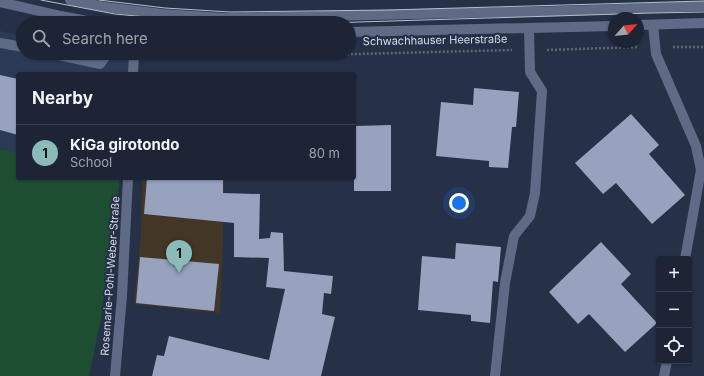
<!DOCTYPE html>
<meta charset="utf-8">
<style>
:root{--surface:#1c2435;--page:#293041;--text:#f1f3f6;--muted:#a0a4ad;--line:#3a4150;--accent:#8bbbb9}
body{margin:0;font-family:Inter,sans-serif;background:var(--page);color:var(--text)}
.controls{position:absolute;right:12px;bottom:12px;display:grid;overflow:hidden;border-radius:4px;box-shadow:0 1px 3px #0004}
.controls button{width:36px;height:36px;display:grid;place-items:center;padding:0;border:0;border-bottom:1px solid var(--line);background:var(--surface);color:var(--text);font:20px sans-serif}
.compass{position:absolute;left:608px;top:12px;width:36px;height:36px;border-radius:50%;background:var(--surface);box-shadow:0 1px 3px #0004;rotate:63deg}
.you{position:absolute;left:459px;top:203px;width:14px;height:14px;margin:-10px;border:3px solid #fff;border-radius:50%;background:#1a73e8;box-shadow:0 0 0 6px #1a73e833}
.badge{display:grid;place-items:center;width:26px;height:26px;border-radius:50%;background:var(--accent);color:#111;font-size:13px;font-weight:700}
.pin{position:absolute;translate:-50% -33px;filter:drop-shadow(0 1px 2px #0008)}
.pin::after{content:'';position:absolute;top:21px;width:14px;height:12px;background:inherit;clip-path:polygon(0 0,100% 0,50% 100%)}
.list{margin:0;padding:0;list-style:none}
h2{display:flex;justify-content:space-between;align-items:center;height:52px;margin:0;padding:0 16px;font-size:17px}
h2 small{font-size:13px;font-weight:400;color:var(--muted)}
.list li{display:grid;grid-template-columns:26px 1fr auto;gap:12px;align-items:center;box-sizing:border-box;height:56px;padding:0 16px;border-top:1px solid var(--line)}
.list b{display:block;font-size:15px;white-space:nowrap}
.list p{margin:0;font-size:13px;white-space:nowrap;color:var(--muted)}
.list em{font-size:13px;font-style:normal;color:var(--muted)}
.icon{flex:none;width:22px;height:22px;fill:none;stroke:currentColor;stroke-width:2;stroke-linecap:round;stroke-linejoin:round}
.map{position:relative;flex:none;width:704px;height:376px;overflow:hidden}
.search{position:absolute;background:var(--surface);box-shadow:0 1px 3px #0004;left:16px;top:16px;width:340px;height:44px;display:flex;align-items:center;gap:10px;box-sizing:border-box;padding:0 14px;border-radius:22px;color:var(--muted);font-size:15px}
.panel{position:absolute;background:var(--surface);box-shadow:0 1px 3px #0004;left:16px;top:72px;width:340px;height:108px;border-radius:4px}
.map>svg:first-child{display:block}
.built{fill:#2d3a56}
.education{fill:#433627}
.green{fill:#1d4e32}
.building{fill:#96a2be}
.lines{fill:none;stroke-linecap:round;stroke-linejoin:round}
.path{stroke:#5d667b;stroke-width:2.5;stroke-dasharray:2 2;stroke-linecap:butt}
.lane{stroke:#5f6b85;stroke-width:10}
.street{stroke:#5f6b85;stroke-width:10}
.secondary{stroke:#5f6b85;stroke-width:10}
.tram{stroke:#b6bece;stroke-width:1}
.labels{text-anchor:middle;stroke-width:4;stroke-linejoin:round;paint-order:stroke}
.street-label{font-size:11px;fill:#d5dceb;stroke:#263047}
</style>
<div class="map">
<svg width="704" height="376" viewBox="0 0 704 376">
<rect width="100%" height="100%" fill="#263047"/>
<path class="built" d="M 0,31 L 23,36 L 23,53 L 129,53 L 128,74 L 18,74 L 18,153 L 0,149 Z"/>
<path class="education" d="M 142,178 L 224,178 L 223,242 L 220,313 L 134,304 L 141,233 Z"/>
<path class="green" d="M 0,149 L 18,153 L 18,178 L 120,178 L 109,260 L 110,260 L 107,272 L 101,319 L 89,376 L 0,376 Z"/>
<path class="building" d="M 0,75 L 18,79 L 18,135 L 0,130 Z
M 474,88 L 519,92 L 516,127 L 512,127 L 508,168 L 489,167 L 489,161 L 436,156 L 441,102 L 473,105 Z
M 631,114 L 659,145 L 649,154 L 685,195 L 652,224 L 616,183 L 603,194 L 575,163 Z
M 391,125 L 391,191 L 354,191 L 354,126 Z
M 147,178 L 223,178 L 223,193 L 260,194 L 259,239 L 270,238 L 271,232 L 283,233 L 284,271 L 333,276 L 331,294 L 324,293 L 322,314 L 335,317 L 321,376 L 152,376 L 157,355 L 164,356 L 169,336 L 269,360 L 285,289 L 266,287 L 269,258 L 234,257 L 234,223 L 144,214 Z
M 601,242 L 631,274 L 621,284 L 657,323 L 625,352 L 589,314 L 578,324 L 549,292 Z
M 456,243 L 501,247 L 498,282 L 493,281 L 490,323 L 471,321 L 471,315 L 418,310 L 422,256 L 455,259 Z
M 140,257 L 219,264 L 214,311 L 136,303 Z"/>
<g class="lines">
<path class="path" d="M 673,47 L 704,47
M 547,50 L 638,47
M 167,53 L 241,57 L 512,50"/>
<path class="lane" d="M 70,0 L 105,7 L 162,14 L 224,18 L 564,11 L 704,6
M 653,25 L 656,54 L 696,146 L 701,170 L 685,259
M 0,43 L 23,47
M 50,53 L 100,64 L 108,53
M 495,376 L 505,283 L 514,236 L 530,216 L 535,193 L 542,91 L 530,72 L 529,28
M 664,376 L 667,361"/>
<path class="street" d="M 133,74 L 134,53
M 115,376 L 122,296 L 128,178"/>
<path class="secondary" d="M 0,2 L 61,16 L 97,23
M 638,25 L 704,23
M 349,32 L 614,26"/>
<path class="tram" d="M 41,0 L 115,14 L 199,22 L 231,23
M 99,0 L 165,8 L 230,12 L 389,10 L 704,1
M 239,23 L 326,23 L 652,13 L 704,12"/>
</g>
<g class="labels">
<g class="street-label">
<text transform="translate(435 40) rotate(-1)" y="4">Schwachhauser Heerstraße</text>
<text transform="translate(110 276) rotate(-86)" y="4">Rosemarie-Pohl-Weber-Straße</text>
</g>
</g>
</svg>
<div class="controls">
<button>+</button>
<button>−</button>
<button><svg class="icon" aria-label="locate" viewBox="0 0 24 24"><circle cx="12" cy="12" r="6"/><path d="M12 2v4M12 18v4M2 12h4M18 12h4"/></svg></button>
</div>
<svg class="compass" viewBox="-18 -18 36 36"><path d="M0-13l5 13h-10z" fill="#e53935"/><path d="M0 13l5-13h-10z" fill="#a0a4ad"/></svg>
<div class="you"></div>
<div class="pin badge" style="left:179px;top:273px">1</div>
<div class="search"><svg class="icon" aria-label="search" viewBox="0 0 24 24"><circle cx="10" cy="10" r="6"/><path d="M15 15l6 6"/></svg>Search here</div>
<section class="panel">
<h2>Nearby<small></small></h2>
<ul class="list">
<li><span class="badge">1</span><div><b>KiGa girotondo</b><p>School</p></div><em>80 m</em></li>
</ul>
</section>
</div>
